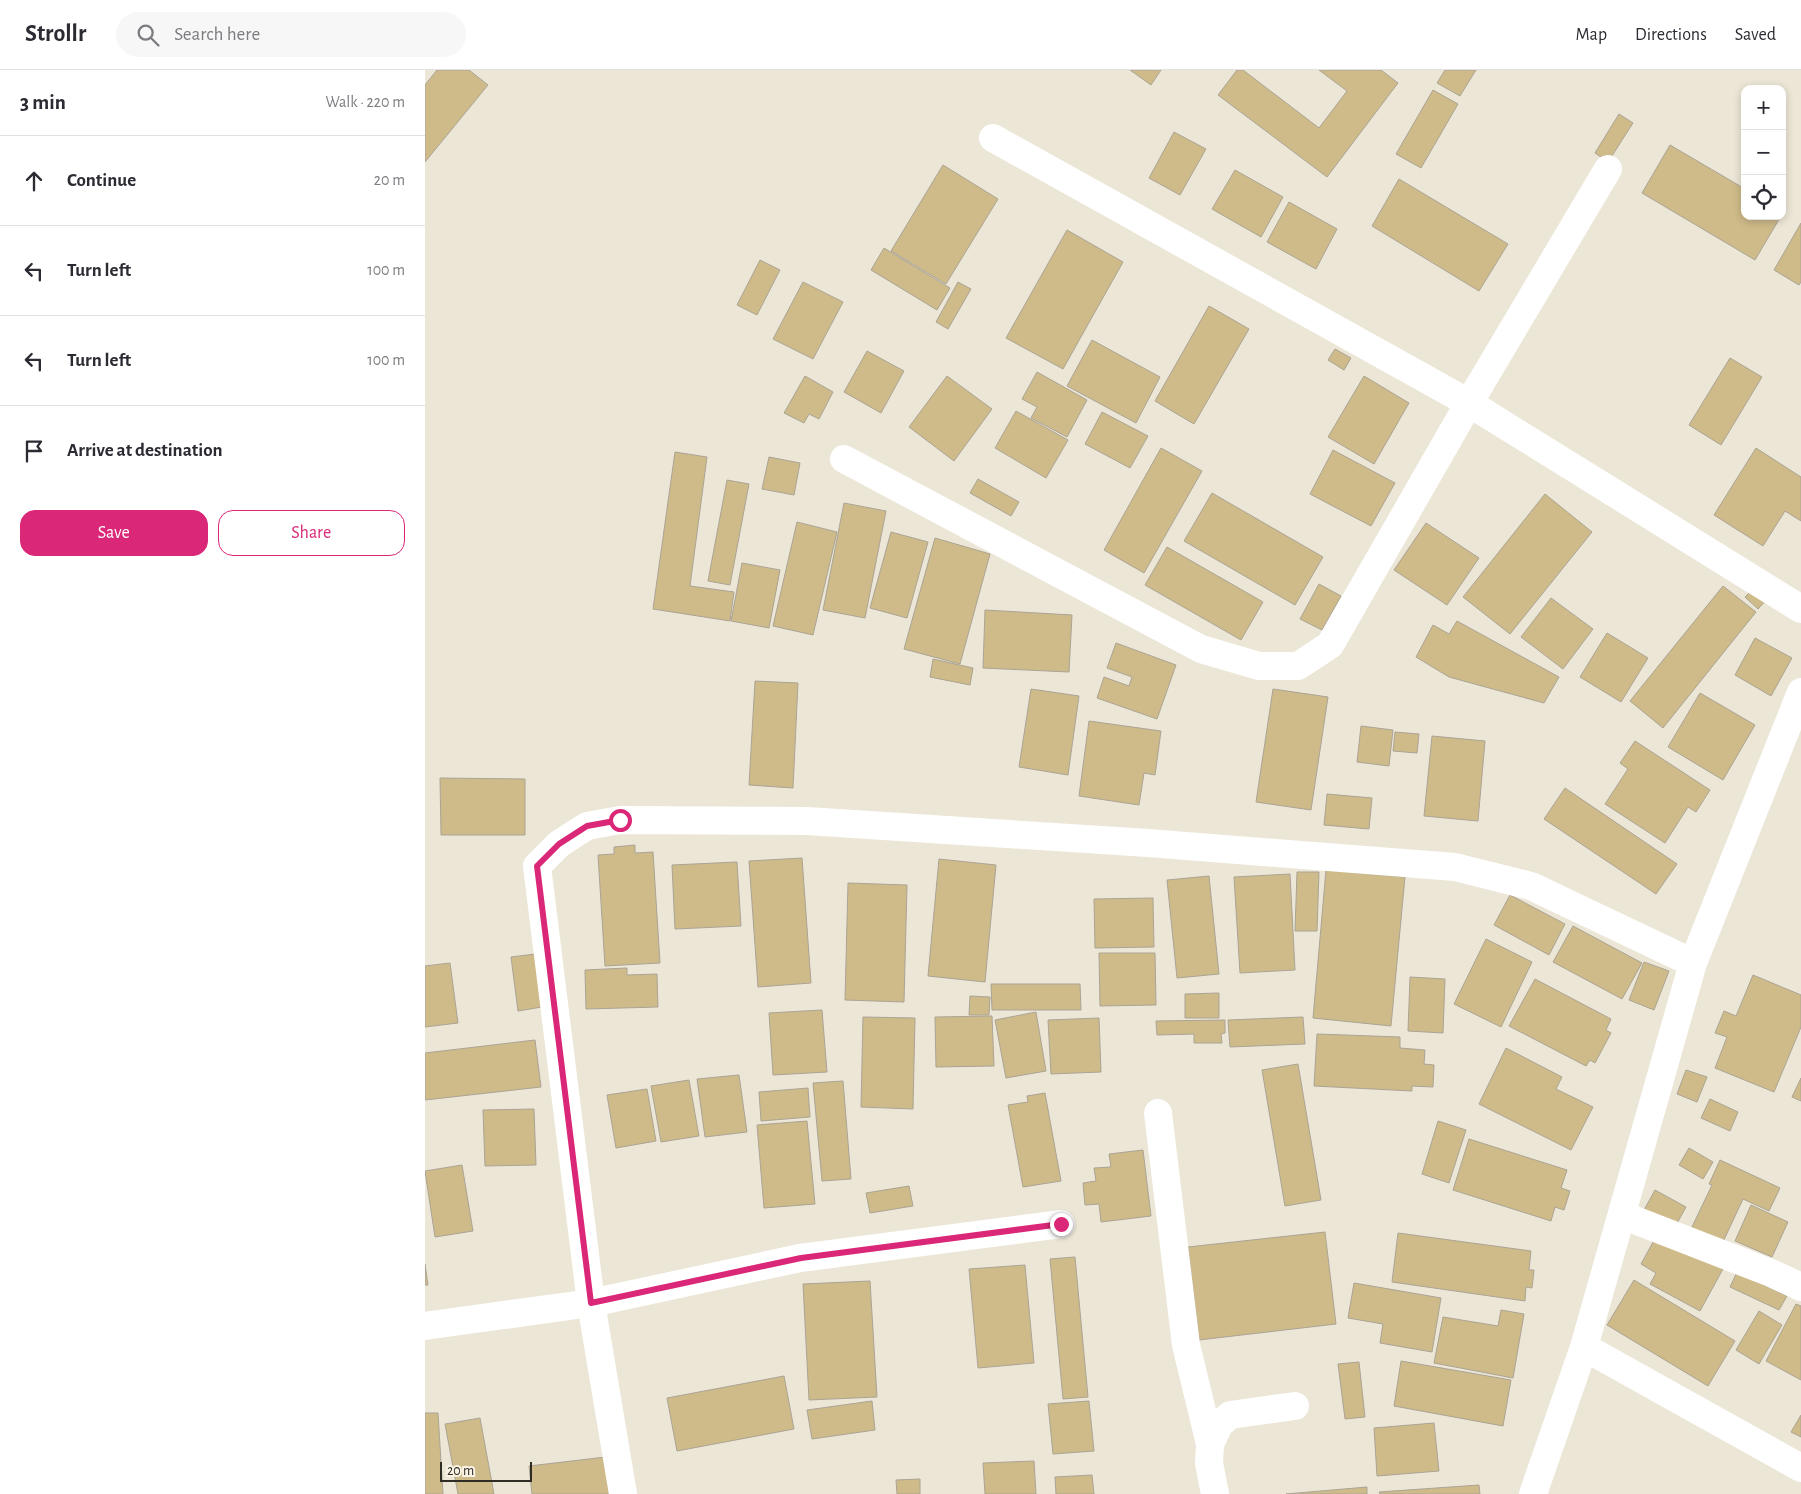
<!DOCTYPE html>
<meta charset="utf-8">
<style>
:root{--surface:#fff;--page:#f7f7f7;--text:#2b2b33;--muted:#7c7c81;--line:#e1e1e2;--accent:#db2777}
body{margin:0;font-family:"Alegreya Sans",sans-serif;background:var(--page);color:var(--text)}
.controls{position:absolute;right:15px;top:15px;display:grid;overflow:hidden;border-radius:10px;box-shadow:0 2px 8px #0003}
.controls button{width:45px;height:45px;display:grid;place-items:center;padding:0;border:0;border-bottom:1px solid var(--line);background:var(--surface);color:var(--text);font:25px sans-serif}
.scale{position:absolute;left:15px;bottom:12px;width:92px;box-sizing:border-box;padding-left:5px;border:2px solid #2f2c26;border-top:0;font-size:14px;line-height:18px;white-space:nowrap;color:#2f2c26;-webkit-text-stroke:4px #faf3e3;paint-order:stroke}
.stop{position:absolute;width:15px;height:15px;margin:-11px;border:4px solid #db2777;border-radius:50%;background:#fff}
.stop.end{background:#db2777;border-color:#fff;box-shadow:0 1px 5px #0008}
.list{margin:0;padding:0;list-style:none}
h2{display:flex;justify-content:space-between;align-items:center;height:65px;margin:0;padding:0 20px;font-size:21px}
h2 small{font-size:16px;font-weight:400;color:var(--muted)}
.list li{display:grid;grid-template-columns:32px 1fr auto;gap:15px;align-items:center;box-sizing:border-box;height:90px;padding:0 20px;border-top:1px solid var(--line)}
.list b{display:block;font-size:19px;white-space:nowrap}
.list em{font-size:16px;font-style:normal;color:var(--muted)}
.actions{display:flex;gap:10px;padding:15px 20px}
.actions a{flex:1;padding:11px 0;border:1px solid var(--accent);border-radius:15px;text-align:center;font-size:18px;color:var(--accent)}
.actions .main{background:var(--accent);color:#fff}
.icon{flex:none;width:28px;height:28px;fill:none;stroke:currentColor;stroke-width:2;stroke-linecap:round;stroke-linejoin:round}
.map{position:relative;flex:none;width:1376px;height:1424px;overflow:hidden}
header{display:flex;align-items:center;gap:30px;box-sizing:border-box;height:70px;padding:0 25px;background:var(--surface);border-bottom:1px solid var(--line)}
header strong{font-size:24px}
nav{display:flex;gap:28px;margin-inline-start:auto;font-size:18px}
.search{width:350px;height:45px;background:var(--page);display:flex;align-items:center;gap:12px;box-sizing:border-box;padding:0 18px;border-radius:28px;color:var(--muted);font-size:19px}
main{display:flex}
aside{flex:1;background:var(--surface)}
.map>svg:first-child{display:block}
.building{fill:#cebb89;stroke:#aba495}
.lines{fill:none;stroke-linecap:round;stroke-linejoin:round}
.minor{stroke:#fff;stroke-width:28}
.route{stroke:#db2777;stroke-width:6}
</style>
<header>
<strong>Strollr</strong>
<div class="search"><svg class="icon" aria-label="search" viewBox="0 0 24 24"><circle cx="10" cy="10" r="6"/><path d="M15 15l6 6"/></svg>Search here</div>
<nav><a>Map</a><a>Directions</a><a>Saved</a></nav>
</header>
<main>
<aside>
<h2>3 min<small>Walk · 220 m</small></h2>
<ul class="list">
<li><svg class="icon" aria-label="ahead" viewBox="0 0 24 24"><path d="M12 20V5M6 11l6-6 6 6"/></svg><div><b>Continue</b></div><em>20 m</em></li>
<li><svg class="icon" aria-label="left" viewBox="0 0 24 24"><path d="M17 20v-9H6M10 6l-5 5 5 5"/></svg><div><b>Turn left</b></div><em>100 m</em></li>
<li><svg class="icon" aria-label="left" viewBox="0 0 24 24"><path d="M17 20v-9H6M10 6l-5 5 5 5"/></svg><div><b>Turn left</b></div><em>100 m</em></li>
<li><svg class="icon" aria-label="arrive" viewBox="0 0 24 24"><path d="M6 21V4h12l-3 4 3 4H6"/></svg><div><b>Arrive at destination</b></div></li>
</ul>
<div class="actions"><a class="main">Save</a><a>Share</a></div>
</aside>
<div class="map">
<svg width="1376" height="1424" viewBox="0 0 1376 1424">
<rect width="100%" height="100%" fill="#ece6d6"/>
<path class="building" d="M 12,0 L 44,0 L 63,15 L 0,92 L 0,15 Z
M 705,0 L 736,0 L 726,15 Z
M 812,0 L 818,0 L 894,58 L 922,21 L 894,0 L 956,0 L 973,13 L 902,107 L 793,25 Z
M 1020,0 L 1051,0 L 1035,26 L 1012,13 Z
M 1008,20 L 1033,34 L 996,98 L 971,84 Z
M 1194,44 L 1208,53 L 1183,92 L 1170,83 Z
M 749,62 L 781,79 L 755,125 L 724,108 Z
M 1245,75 L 1320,119 L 1320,146 L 1356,146 L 1330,190 L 1217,123 Z
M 518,95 L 573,129 L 521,214 L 466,181 Z
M 810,100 L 858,127 L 836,167 L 787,139 Z
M 974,109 L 1083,174 L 1054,221 L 947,156 Z
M 864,132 L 912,159 L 891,199 L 842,172 Z
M 1376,153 L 1376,212 L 1374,215 L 1349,200 Z
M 642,160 L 698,192 L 638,299 L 581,268 Z
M 459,178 L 525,218 L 512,240 L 446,200 Z
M 335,190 L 355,200 L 332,245 L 312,235 Z
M 378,212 L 418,232 L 388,289 L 348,269 Z
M 533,212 L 546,219 L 523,259 L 511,252 Z
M 784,236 L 824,259 L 769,354 L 730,331 Z
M 667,270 L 735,307 L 711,353 L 642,316 Z
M 910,279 L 926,288 L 919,300 L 903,290 Z
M 442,281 L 479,301 L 456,343 L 419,322 Z
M 1305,288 L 1337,307 L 1296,375 L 1264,355 Z
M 612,302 L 662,330 L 642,367 L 606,348 L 612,337 L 597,329 Z
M 380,306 L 408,322 L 394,349 L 384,344 L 379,353 L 359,343 Z
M 522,306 L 567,339 L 529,391 L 484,357 Z
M 939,306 L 984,333 L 949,394 L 903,367 Z
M 591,341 L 643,370 L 621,408 L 570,378 Z
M 677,342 L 723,366 L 705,398 L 660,374 Z
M 736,378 L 777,401 L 719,503 L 679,480 Z
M 1331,378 L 1376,407 L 1376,451 L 1360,441 L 1338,476 L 1289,445 Z
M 908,380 L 970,413 L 946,456 L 885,424 Z
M 250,382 L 282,387 L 265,516 L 309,522 L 305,551 L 228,539 Z
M 344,387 L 375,393 L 369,425 L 337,419 Z
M 553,409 L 594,432 L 586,446 L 545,423 Z
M 302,410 L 324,414 L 305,515 L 283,511 Z
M 787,423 L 898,487 L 870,535 L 759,471 Z
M 1120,424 L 1167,462 L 1085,564 L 1038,527 Z
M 419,433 L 461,441 L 440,548 L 398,540 Z
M 372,452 L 412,462 L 388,565 L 348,556 Z
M 1001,453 L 1054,488 L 1022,535 L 969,500 Z
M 466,462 L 503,472 L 482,548 L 445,538 Z
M 510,468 L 565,484 L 535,594 L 479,579 Z
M 742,477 L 838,532 L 816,570 L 720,515 Z
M 317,493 L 355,500 L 344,558 L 306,551 Z
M 894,514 L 916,526 L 897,560 L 875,549 Z
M 1332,515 L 1345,526 L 1333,539 L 1320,527 Z
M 1298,516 L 1331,542 L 1238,658 L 1205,631 Z
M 1126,528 L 1168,559 L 1138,599 L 1096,567 Z
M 560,540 L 647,545 L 644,602 L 558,598 Z
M 1032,551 L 1134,607 L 1119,633 L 1024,607 L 991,587 L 1008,555 L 1024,564 Z
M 1182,563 L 1223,588 L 1196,632 L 1155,607 Z
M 1330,568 L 1367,588 L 1346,626 L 1310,605 Z
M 691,573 L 751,595 L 732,649 L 672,628 L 679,607 L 704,616 L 707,607 L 682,598 Z
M 508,589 L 548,598 L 545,615 L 505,607 Z
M 330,611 L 373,613 L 368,718 L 324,715 Z
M 606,619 L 654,626 L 643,705 L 594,697 Z
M 848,619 L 903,627 L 886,740 L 831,732 Z
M 1275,623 L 1330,655 L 1298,710 L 1243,677 Z
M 664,651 L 736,661 L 730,705 L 719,703 L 714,735 L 654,726 Z
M 936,656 L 968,660 L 964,696 L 932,692 Z
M 970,662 L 994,664 L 992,683 L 968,681 Z
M 1007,666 L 1060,671 L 1053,751 L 999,746 Z
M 1210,671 L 1285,720 L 1271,742 L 1263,737 L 1240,773 L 1180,734 L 1203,699 L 1195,693 Z
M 15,708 L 100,709 L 100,765 L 16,765 Z
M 1140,718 L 1252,794 L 1231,824 L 1119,749 Z
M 902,724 L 947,728 L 944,759 L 899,755 Z
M 210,775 L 210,783 L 228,782 L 235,893 L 180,896 L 173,785 L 189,784 L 189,777 Z
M 377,788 L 386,913 L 333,917 L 324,791 Z
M 514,789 L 571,795 L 560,912 L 503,906 Z
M 312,792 L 316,856 L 250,859 L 247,795 Z
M 901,800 L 980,807 L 966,956 L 888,948 Z
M 872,802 L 894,802 L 892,861 L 870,861 Z
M 865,804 L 870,900 L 815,903 L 809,807 Z
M 784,806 L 794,904 L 752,908 L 742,810 Z
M 423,813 L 482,815 L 479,932 L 420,930 Z
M 1085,825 L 1140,854 L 1124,885 L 1069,855 Z
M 728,828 L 729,877 L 670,878 L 669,829 Z
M 1148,856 L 1217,893 L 1197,929 L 1128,892 Z
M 1061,869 L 1107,892 L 1076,957 L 1029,934 Z
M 674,883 L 730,883 L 731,935 L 675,936 Z
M 110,884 L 117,937 L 93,941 L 86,887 Z
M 1219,892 L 1244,901 L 1229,940 L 1204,930 Z
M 25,893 L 33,953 L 0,957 L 0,896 Z
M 202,898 L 202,905 L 232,904 L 233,937 L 161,939 L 160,900 Z
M 1328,905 L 1376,925 L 1376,957 L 1349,1022 L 1290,998 L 1302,967 L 1290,963 L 1299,941 L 1311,946 Z
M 985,907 L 1020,909 L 1018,963 L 983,961 Z
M 1110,909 L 1186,949 L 1181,960 L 1186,963 L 1170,993 L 1165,990 L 1161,996 L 1084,956 Z
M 566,914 L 655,914 L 656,940 L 567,940 Z
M 794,923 L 794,948 L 760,948 L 760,924 Z
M 545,926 L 565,927 L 564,945 L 544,945 Z
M 397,940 L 402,1002 L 348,1005 L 344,943 Z
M 611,942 L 621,1001 L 581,1008 L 570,950 Z
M 567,946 L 569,996 L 511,997 L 510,947 Z
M 438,947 L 490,948 L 488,1039 L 436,1037 Z
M 878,947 L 880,974 L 805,977 L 803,950 Z
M 674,948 L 676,1002 L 626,1004 L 623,950 Z
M 800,950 L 800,963 L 796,964 L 797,973 L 769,973 L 769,964 L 732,965 L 731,951 Z
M 892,964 L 975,967 L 975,978 L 1000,980 L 999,994 L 1009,995 L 1008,1017 L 987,1016 L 987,1021 L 889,1016 Z
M 110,970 L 116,1017 L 0,1030 L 0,983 Z
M 1081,978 L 1137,1007 L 1131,1019 L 1168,1037 L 1146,1080 L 1054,1034 Z
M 873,994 L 896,1130 L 860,1136 L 837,1000 Z
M 1261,1000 L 1282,1007 L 1272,1032 L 1252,1024 Z
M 314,1005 L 322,1062 L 280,1067 L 272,1009 Z
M 1376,1008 L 1376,1031 L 1367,1027 Z
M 264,1010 L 274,1066 L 236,1072 L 226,1016 Z
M 418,1011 L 426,1109 L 397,1111 L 388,1013 Z
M 383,1018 L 385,1047 L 336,1051 L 334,1022 Z
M 222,1019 L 231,1071 L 191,1078 L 182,1025 Z
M 620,1023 L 636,1111 L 598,1117 L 583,1035 L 603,1032 L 602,1026 Z
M 1285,1029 L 1313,1042 L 1305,1061 L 1276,1048 Z
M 109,1039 L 111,1095 L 60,1096 L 58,1040 Z
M 382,1051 L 390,1134 L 339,1138 L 332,1055 Z
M 1013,1051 L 1041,1060 L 1024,1113 L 997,1104 Z
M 1044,1069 L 1142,1100 L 1136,1118 L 1145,1121 L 1139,1140 L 1130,1137 L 1126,1151 L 1028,1120 Z
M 1264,1078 L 1288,1092 L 1278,1109 L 1254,1095 Z
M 718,1080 L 726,1146 L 676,1152 L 674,1134 L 660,1135 L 658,1113 L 671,1111 L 669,1098 L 686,1097 L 684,1084 Z
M 1295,1090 L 1355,1118 L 1344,1141 L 1318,1129 L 1297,1174 L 1266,1159 L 1287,1115 L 1284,1114 Z
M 37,1095 L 48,1161 L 10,1167 L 0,1101 Z
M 484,1116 L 488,1136 L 445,1143 L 441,1123 Z
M 1230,1120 L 1261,1137 L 1250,1157 L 1219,1140 Z
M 1326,1135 L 1363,1152 L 1347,1187 L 1310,1171 Z
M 900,1162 L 911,1254 L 774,1270 L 763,1177 Z
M 973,1163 L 1106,1181 L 1104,1200 L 1109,1200 L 1107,1218 L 1101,1217 L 1100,1231 L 967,1212 Z
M 1233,1163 L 1298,1199 L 1275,1241 L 1225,1214 L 1231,1203 L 1216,1194 Z
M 650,1187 L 663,1327 L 638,1329 L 625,1189 Z
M 0,1194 L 3,1215 L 0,1215 Z
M 600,1195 L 609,1293 L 553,1298 L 544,1199 Z
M 1312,1202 L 1362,1226 L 1354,1240 L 1305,1217 Z
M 1209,1210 L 1310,1271 L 1283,1316 L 1182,1255 Z
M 445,1211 L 452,1327 L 384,1330 L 378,1214 Z
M 929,1213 L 1016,1228 L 1007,1282 L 955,1273 L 958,1254 L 923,1248 Z
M 1371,1234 L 1376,1236 L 1376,1310 L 1341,1291 Z
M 1076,1240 L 1099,1244 L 1088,1308 L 1009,1293 L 1018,1247 L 1073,1256 Z
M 1334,1241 L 1357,1255 L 1334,1294 L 1311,1280 Z
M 976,1291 L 1086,1310 L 1078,1356 L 969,1336 Z
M 934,1292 L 940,1347 L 920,1349 L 913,1294 Z
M 359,1306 L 369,1359 L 252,1381 L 242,1328 Z
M 447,1331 L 450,1360 L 387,1369 L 382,1340 Z
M 664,1331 L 669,1381 L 628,1384 L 623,1334 Z
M 0,1343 L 13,1343 L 18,1424 L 0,1424 Z
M 1376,1345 L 1376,1367 L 1366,1362 Z
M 55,1348 L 69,1424 L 33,1424 L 20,1354 Z
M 1009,1353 L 1014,1401 L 952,1406 L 949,1358 Z
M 189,1386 L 194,1424 L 107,1424 L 104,1396 Z
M 609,1391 L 611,1424 L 560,1424 L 558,1393 Z
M 667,1405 L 669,1424 L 631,1424 L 630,1407 Z
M 495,1409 L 495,1424 L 472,1424 L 471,1410 Z
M 1054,1415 L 1055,1424 L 955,1424 L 954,1422 Z
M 942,1417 L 942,1424 L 861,1424 Z"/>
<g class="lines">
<path class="minor" d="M 568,68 L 1044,333 L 1376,539
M 419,389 L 776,579 L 834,596 L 873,596 L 905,575 L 1044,333 L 1183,99
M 733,1043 L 761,1275 L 785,1374
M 1197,1145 L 1346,1203 L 1376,1217
M 0,1256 L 166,1233 L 375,1188 L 636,1154
M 1159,1277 L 1376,1398
M 198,1424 L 166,1233 L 112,796 L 134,774 L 162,756 L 195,750 L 382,751 L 723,773 L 1030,797 L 1106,816 L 1268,893
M 790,1424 L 784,1393 L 785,1374 L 794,1355 L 805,1345 L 870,1336
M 1108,1424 L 1159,1277 L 1268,893 L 1376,622"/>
</g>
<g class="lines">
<path class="route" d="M 195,750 L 162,756 L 134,774 L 112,796 L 166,1233 L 376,1188 L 636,1154"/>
</g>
</svg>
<div class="controls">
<button>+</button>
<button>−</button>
<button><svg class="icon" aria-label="locate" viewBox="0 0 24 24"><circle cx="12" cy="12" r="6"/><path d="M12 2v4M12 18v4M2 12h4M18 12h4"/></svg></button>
</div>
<div class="scale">20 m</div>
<div class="stop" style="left:195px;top:750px"></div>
<div class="stop end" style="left:636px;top:1154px"></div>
</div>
</main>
